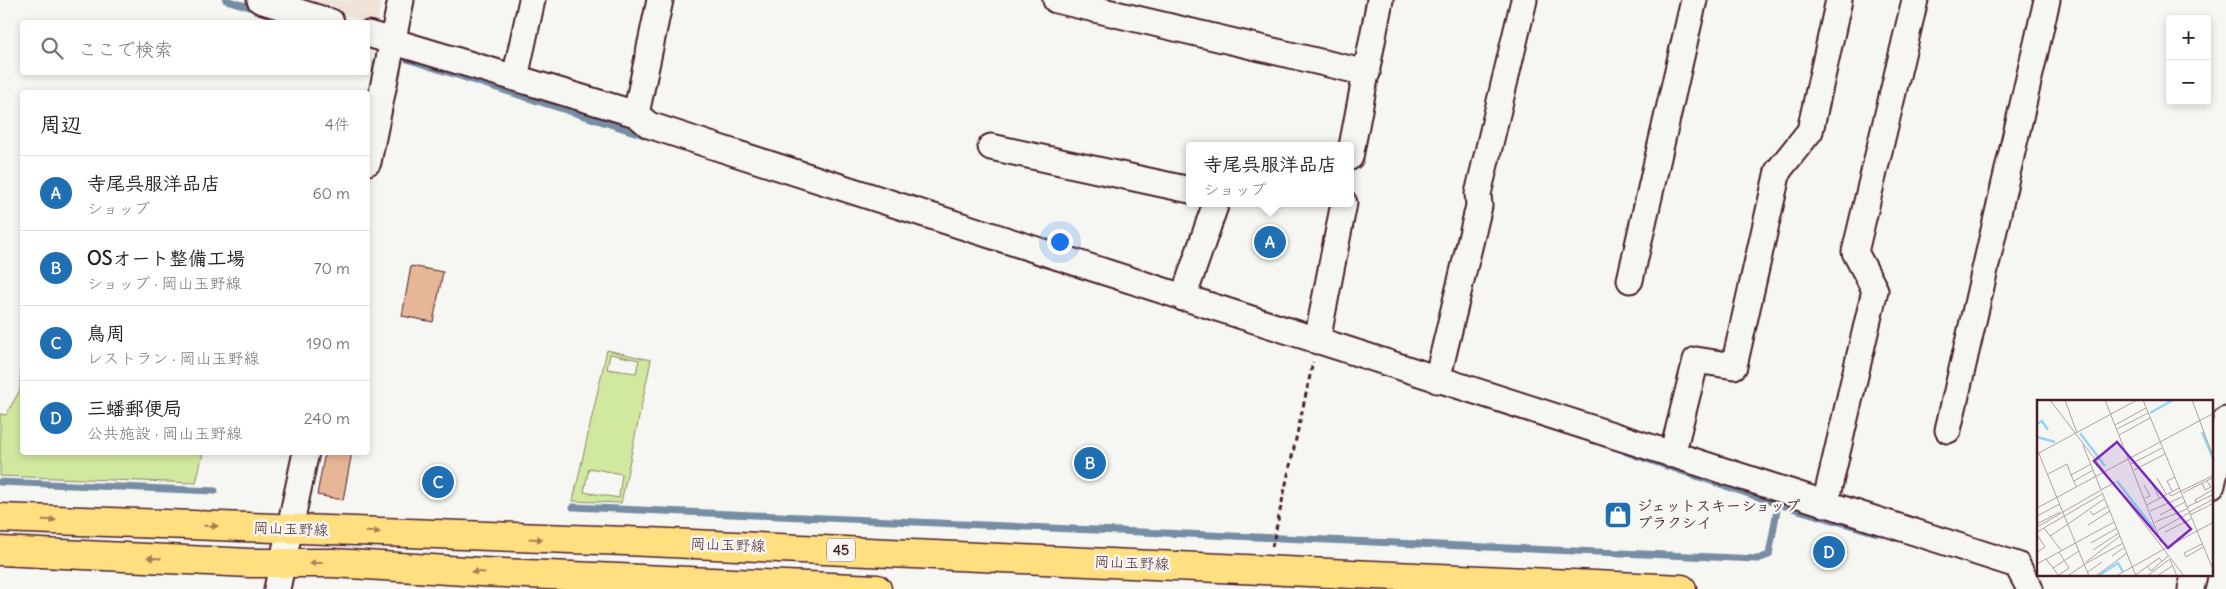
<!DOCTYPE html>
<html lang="ja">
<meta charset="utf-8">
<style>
:root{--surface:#fff;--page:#f2f2f2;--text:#222;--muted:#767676;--line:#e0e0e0;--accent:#1f6fb2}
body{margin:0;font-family:Delius,"Klee One",sans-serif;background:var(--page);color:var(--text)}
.controls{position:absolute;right:15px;top:15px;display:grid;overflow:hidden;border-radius:5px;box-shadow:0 2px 8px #0003}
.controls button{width:45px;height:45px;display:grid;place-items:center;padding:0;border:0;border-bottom:1px solid var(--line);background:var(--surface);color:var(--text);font:25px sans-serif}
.you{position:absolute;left:1059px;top:241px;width:18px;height:18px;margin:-12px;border:4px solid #fff;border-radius:50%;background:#1a73e8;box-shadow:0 0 0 8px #1a73e833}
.badge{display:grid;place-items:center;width:32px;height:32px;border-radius:50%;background:var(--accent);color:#fff;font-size:16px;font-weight:700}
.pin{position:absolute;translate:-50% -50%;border:2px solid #fff;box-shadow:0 1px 5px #0006}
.popup{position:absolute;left:1186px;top:142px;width:168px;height:65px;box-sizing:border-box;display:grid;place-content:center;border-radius:5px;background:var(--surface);filter:drop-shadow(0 1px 4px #0005);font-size:16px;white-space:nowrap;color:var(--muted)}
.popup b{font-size:19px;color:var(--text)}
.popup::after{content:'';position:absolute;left:50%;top:100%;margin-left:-10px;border:10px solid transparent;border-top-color:var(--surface)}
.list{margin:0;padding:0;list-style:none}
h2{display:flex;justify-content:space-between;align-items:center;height:65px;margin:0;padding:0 20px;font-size:21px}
h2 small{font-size:16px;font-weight:400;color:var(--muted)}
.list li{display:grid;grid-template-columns:32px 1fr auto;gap:15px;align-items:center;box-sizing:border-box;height:75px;padding:0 20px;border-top:1px solid var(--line)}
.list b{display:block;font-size:19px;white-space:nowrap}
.list p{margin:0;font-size:16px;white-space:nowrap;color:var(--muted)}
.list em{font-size:16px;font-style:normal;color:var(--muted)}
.icon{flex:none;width:28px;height:28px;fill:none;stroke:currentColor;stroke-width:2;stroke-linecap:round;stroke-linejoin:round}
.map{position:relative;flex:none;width:2226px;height:589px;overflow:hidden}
.search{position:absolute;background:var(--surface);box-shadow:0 2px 8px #0003;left:20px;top:20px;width:350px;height:55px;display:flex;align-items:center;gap:12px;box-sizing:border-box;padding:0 18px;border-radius:5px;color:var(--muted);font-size:19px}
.panel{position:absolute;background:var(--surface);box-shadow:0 2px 8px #0003;left:20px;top:90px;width:350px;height:365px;border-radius:5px}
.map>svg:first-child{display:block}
.built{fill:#f1e3d7}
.green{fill:#d0e99f;stroke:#8d8465;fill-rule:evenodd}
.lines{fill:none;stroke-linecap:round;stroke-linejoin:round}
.stream{stroke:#768da4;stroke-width:7}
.building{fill:#e6b697;stroke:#4a1f2b}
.minor-casing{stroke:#4a1f2b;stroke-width:29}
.major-casing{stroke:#4a1f2b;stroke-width:31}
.path{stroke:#4a1f2b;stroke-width:3;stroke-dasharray:5 4;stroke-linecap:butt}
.minor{stroke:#f6f6f2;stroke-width:25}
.major{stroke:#ffdf80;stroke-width:28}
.oneway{fill:#a47f56}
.labels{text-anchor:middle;stroke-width:5;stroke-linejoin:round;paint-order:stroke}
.shield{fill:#f6f6f2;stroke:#7e6067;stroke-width:1}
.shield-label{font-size:14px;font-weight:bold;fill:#4a1f2b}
.poi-label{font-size:15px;font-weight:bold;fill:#4a1f2b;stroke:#f6f6f2;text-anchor:start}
.street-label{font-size:15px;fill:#4a1f2b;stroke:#f6f6f2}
.inset-river{fill:none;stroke:#93d7f5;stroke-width:2.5}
.inset-road{fill:none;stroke:#b1a0a2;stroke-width:1}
.view{fill:#7b2cbf;fill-opacity:0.15;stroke:#7b2cbf;stroke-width:2.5}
.inset-edge{fill:none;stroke:#4a1f2b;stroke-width:2.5}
</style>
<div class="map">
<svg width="2226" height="589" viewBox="0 0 2226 589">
<rect width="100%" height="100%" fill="#f6f6f2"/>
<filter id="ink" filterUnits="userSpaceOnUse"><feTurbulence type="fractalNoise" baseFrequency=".02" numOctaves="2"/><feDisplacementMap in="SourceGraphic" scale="10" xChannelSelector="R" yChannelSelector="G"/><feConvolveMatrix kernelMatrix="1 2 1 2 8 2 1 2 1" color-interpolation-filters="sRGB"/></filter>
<g filter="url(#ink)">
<path class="built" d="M 298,0 L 381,0 L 377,25 Z"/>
<path class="green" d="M 607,350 L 651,360 L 621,503 L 573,501 ZM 610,354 L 639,360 L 636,373 L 607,369 ZM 589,468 L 622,474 L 619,498 L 584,492 Z
M 21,353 L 22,452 L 203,453 L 196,483 L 0,476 L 0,414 L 6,415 L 20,390 Z"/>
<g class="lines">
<path class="stream" d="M 226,0 L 259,10
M 407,59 L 647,136
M 1626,452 L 1778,504 L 1877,533
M 0,482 L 215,491
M 573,507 L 1758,559 L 1769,555 L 1778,504"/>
</g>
<path class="building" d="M 411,266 L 443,272 L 433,322 L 402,316 Z
M 325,452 L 352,452 L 343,500 L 317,495 Z"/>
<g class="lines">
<g class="minor-casing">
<path id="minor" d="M 260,0 L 331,22
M 1056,0 L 1367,73
M 368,34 L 636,114 L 649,125 L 710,145 L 2017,565 L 2030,589
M 515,78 L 532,0
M 636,114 L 660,0
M 991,147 L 1190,190
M 1350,157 L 1380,0
M 368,162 L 401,0
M 1630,280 L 1694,0
M 1183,298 L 1216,203
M 1317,341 L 1344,203
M 1437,380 L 1479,206 L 1478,194 L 1524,0
M 1948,430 L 2047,0
M 1672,455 L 1696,360 L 1734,366 L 1778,171 L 1810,131 L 1839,0
M 2212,485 L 2226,420
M 1825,504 L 1875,290 L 1855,252 L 1915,0
M 277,589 L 306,452
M 2191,589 L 2194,575"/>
</g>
<g class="major-casing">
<path id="major" d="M 0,518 L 626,541 L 1682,589
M 0,551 L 250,563 L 333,563 L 481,572 L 877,589"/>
</g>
<path class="path" d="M 1272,547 L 1313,362"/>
<use href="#minor" class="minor"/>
<use href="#major" class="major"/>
</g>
<defs><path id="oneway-solid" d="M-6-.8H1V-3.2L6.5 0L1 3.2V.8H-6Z" transform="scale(1.25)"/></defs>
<g class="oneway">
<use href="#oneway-solid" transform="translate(49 520) rotate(2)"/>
<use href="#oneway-solid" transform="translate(211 526) rotate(2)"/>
<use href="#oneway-solid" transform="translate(373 532) rotate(2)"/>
<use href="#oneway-solid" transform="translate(536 539) rotate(3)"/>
<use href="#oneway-solid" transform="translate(154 558) rotate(-177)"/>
<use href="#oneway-solid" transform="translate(316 563) rotate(179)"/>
<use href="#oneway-solid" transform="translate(478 572) rotate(-177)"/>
</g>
</g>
<defs>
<g id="shop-square" transform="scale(1.4375)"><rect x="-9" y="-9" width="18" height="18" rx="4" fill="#1f6fb2" stroke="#f6f6f2"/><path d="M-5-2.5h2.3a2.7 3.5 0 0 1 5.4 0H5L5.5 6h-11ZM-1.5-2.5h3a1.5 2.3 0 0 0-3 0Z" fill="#fff"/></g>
</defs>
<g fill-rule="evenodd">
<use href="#shop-square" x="1618" y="515"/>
</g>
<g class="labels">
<rect class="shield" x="827" y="538.5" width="28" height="23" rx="4"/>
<g class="shield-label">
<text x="841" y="555">45</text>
</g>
<g class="poi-label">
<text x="1637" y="511">ジェットスキーショップ<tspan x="1637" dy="17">プラクシイ</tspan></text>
</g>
<g class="street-label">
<text transform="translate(291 529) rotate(2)" y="5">岡山玉野線</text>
<text transform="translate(728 545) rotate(2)" y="5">岡山玉野線</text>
<text transform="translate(1132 563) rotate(2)" y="5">岡山玉野線</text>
</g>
</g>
<g transform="translate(2037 400)">
<rect width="176" height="176" fill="#f6f6f2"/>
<path class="inset-river" d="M 113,13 L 136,0M 0,24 L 5,21 L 11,30M 165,32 L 177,61M 43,33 L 68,66M 0,37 L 18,42M 80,81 L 117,129M 61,176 L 81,163 L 86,172"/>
<path class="inset-road" d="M 13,0 L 147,176M 28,0 L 40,33M 68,0 L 124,142M 106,0 L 177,172M 155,0 L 177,59M 78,25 L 109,8M 80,29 L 111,13M 82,35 L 113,18M 46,45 L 64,90M 0,49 L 52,176M 0,54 L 100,0M 94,64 L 125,48M 97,70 L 128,54M 11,74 L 30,64 L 34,75M 120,78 L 129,94M 113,79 L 122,98M 37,81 L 56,70M 165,83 L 168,90 L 174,87 L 170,81M 107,85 L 113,96 L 108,98M 39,86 L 34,75 L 54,64M 135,91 L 130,81 L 138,77M 65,92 L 99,176M 132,93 L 134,96 L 177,75M 146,93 L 177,77M 159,103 L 158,100 L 175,90M 110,105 L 142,88M 150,107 L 177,94M 0,108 L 177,13M 53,111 L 56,115 L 71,106M 113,111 L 145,97M 152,112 L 177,99M 123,115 L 148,102M 153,115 L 177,103M 0,116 L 23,104M 118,122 L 150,109M 0,124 L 23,112M 31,124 L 67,99M 51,125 L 73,111M 0,127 L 78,82M 7,128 L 24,150M 121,130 L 152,113M 0,132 L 65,94M 128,132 L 154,119M 13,136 L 31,124M 54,143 L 80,128M 165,144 L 147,153 L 149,157 L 166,147M 128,148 L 177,122M 56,150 L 82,133M 0,152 L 8,147 L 1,136M 75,156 L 88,147M 9,159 L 22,176M 133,160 L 140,176M 49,162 L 83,136M 0,164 L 77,122M 48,164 L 86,143M 110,166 L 114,171 L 131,156M 16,168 L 42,151M 51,172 L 65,162M 22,175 L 32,168 L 22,152M 32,175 L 48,164M 59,176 L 90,153M 79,176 L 129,148M 97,176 L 122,158 L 125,161M 110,176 L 133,159M 120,176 L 135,166"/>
<path class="view" d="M 80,42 L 154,129 L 131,148 L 57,61 Z"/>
<rect width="176" height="176" class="inset-edge"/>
</g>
</svg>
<div class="controls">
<button>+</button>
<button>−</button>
</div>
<div class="you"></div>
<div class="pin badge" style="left:1270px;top:242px">A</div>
<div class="popup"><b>寺尾呉服洋品店</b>ショップ</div>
<div class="pin badge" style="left:1090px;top:463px">B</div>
<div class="pin badge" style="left:438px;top:482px">C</div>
<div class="pin badge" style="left:1829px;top:552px">D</div>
<div class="search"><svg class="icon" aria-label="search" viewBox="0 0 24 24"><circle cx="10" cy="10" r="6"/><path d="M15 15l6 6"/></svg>ここで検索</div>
<section class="panel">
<h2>周辺<small>4件</small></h2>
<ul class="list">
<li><span class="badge">A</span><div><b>寺尾呉服洋品店</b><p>ショップ</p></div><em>60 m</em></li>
<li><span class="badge">B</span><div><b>OSオート整備工場</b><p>ショップ · 岡山玉野線</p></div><em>70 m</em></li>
<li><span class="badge">C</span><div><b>鳥周</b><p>レストラン · 岡山玉野線</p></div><em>190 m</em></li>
<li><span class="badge">D</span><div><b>三蟠郵便局</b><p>公共施設 · 岡山玉野線</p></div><em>240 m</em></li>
</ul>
</section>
</div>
